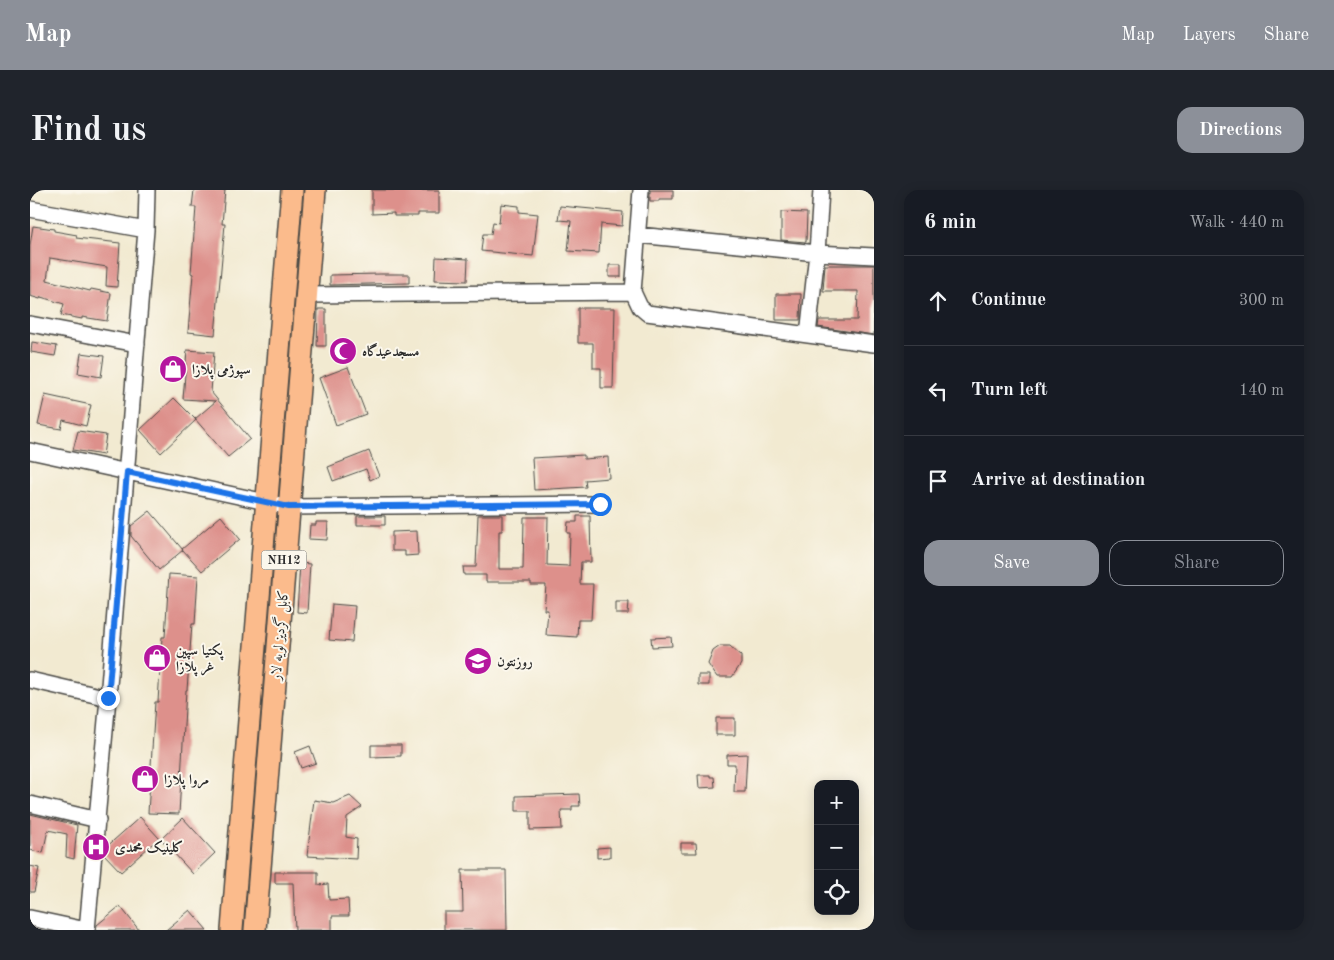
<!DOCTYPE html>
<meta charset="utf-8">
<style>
:root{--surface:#171b24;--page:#20242c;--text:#f1f3f6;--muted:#9ea1a6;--line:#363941;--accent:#8c9099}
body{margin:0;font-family:"Old Standard TT",Amiri,serif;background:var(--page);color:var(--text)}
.controls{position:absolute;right:15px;bottom:15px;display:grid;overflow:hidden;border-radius:10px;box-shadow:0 2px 12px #0003}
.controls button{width:45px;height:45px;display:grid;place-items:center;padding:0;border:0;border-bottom:1px solid var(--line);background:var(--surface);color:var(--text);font:25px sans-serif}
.stop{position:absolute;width:15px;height:15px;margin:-11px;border:4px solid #1a73e8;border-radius:50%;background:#fff}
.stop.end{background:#1a73e8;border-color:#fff;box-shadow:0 1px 5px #0008}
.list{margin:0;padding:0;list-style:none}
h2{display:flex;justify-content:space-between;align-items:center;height:65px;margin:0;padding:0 20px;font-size:21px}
h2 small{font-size:16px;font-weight:400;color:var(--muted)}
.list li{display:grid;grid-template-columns:32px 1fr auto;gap:15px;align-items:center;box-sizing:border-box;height:90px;padding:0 20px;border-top:1px solid var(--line)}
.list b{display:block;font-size:19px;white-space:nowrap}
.list em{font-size:16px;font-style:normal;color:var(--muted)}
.actions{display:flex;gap:10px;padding:15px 20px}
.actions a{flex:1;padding:11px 0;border:1px solid var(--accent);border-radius:15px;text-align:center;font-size:18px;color:var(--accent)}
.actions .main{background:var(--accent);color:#fff}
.icon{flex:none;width:28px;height:28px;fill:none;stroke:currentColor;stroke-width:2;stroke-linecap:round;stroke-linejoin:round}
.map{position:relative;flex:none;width:844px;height:740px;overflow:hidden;border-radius:15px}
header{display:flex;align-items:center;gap:30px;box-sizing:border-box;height:70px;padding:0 25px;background:var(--accent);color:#fff}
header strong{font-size:24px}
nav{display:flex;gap:28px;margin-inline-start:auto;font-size:18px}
.intro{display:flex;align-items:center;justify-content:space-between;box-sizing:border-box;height:120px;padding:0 30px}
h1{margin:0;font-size:35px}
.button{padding:12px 22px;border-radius:15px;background:var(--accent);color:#fff;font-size:18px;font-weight:700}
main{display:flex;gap:30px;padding:0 30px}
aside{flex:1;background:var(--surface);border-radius:15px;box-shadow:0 2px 12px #0003}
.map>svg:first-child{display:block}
.building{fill:#dd908b}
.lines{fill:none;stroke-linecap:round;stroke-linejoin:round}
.minor-casing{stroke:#494844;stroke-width:18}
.highway-casing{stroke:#494844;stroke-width:24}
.minor{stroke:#fff;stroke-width:15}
.highway{stroke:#fbbb8c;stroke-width:21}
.route{stroke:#1a73e8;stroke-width:6}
.labels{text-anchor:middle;stroke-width:4;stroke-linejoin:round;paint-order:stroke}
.shield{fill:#fbf7ec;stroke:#696865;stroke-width:1}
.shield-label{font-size:12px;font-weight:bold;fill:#2b2b2b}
.poi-label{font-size:14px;font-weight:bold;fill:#2b2b2b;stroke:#fbf7ec;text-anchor:start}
.street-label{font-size:14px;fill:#2b2b2b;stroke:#fbf7ec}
</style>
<header>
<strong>Map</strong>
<nav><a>Map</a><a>Layers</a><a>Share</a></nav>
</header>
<div class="intro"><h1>Find us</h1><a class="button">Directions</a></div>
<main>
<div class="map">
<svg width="844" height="740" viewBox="0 0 844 740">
<rect width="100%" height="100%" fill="#fbf7ec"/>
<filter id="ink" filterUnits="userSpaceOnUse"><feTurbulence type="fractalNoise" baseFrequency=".02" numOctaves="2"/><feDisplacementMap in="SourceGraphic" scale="10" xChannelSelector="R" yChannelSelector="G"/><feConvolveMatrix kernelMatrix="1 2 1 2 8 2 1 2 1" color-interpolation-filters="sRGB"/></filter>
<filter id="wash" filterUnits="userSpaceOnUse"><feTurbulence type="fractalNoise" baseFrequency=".0096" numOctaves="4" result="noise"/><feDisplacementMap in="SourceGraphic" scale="20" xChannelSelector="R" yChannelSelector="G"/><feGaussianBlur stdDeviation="1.12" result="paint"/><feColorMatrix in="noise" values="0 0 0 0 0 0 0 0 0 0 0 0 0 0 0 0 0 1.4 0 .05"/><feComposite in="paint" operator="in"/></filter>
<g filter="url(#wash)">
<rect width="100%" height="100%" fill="#f2ead1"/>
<g id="blocks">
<path class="building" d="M 164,0 L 195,0 L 192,34 L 195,34 L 185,145 L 158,142 L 163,84 L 161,83 L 166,17 L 162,17 Z
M 342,0 L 409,0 L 409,23 L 388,23 L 388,26 L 364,26 L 364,23 L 342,24 Z
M 620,0 L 643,0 L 643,9 L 629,9 L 629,11 L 620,11 Z
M 471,14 L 489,16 L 489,22 L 508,24 L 503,66 L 451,61 L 453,44 L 461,44 L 463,32 L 469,33 Z
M 530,16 L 593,22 L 592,36 L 571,34 L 569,63 L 538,61 L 541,31 L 528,30 Z
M 751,22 L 777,23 L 776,52 L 751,50 Z
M 3,36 L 24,39 L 24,41 L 47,45 L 46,48 L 90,53 L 87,97 L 76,96 L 77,77 L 20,68 L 17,90 L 60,101 L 61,99 L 81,103 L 77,131 L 52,127 L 52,129 L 31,125 L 34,114 L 11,107 L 10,109 L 0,106 L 0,55 Z
M 406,67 L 438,69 L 437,91 L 405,90 Z
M 579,75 L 591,75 L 591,87 L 579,87 Z
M 795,75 L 844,75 L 844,145 L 788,137 L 789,130 L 827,130 L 828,101 L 793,101 Z
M 351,84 L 379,84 L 379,93 L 300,95 L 300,85 Z
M 746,104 L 771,104 L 770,130 L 746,130 Z
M 548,118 L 585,118 L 583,198 L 571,198 L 571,178 L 563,178 L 563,153 L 548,153 Z
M 288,119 L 296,119 L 296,156 L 287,156 Z
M 2,152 L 27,156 L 25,166 L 1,162 Z
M 157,160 L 184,162 L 181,202 L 220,249 L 198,267 L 165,229 L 186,211 L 153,209 Z
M 51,163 L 74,166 L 71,187 L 48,183 Z
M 318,177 L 336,224 L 306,235 L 289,188 Z
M 15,205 L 61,215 L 56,236 L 33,230 L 31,239 L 8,235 Z
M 144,208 L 166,230 L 131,263 L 110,240 Z
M 48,241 L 76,245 L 73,265 L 43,260 Z
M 339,261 L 349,286 L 340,290 L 336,279 L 303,291 L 298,277 Z
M 554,265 L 554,269 L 578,267 L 579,288 L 555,290 L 556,297 L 504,300 L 502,268 Z
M 120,321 L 153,360 L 129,380 L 101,346 L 101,336 Z
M 448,325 L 472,325 L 472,341 L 469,341 L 469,379 L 493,379 L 494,327 L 518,327 L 517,375 L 539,376 L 540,343 L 537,343 L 538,332 L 547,332 L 547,326 L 560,326 L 561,372 L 551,372 L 550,394 L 563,394 L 561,430 L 548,430 L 547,447 L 516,445 L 518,420 L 514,420 L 516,395 L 501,395 L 501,392 L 456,392 L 456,385 L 434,385 L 433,377 L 446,377 Z
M 191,326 L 210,349 L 172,381 L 152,359 Z
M 327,326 L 355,326 L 355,335 L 327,335 Z
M 286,332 L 298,332 L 297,350 L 279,349 L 280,335 L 286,335 Z
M 387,341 L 388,365 L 375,366 L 375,361 L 362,361 L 362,342 Z
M 270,373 L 280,374 L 277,423 L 267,422 Z
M 139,384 L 168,386 L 165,434 L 162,434 L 157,500 L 156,500 L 149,624 L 118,623 L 125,512 L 128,512 L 132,447 L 135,447 Z
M 586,412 L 599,412 L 598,424 L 586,424 Z
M 302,414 L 325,416 L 322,452 L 299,450 Z
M 641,447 L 642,456 L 622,457 L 621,448 Z
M 690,456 L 700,456 L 711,466 L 711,474 L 702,487 L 687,487 L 678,474 L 683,461 Z
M 668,485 L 679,485 L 679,495 L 668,495 Z
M 686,528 L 705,528 L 705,545 L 686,545 Z
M 341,555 L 371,555 L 371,566 L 341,567 Z
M 280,556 L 286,573 L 271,578 L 265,562 Z
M 717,564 L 715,602 L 704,602 L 705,574 L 697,574 L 697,565 Z
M 668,585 L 680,585 L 680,587 L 684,587 L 685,597 L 669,598 Z
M 549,604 L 550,616 L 542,616 L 542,620 L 531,620 L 532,639 L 500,640 L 500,621 L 486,621 L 486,606 Z
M 320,606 L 332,617 L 317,627 L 316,647 L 327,649 L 326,669 L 277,666 L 284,610 L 303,613 Z
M 0,624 L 47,635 L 44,669 L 36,667 L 37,644 L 18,640 L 13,663 L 0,660 Z
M 110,627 L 129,648 L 91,682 L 73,663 L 74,659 Z
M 153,628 L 185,663 L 163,684 L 131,649 Z
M 651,653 L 666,653 L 667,663 L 651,663 Z
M 580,657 L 580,667 L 567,668 L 567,658 Z
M 0,676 L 9,678 L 4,702 L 0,702 Z
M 432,680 L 476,680 L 477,740 L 414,740 L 414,722 L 433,722 Z
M 245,682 L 288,682 L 288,695 L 298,694 L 299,710 L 318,709 L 319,726 L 302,726 L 302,740 L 265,740 L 263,693 L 245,693 Z
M 90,716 L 109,740 L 66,740 L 67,735 Z
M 160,720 L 177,740 L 136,740 Z"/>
</g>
</g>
<g filter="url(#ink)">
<use href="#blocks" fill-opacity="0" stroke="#494844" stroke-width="1"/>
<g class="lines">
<g class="minor-casing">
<path id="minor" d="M 611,0 L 603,102 L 610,117 L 617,123 L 844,154
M 0,19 L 116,40
M 608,45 L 787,63 L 844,66
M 278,105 L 603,102
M 0,134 L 107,154
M 778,145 L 787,63 L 791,0
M 0,261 L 259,317 L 570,314
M 0,490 L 78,508
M 0,614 L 68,630
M 0,728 L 56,740
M 57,740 L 78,508 L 116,40 L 117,0"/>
</g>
<g class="highway-casing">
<path id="highway" d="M 202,740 L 262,0
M 225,740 L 285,0"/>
</g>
<use href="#minor" class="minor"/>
<use href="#highway" class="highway"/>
</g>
</g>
<g class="lines" filter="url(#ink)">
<path class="route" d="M 78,508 L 97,282 L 259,317 L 570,314"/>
</g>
<defs>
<g id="mosque-disc" transform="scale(1.4375)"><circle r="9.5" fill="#b5179e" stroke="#fbf7ec"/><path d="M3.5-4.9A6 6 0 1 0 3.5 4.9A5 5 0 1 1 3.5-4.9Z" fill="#fff"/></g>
<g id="shop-disc" transform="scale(1.4375)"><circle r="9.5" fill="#b5179e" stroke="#fbf7ec"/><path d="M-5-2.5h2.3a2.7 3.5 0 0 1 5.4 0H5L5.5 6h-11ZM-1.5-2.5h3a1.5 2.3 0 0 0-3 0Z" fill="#fff"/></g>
<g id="school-disc" transform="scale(1.4375)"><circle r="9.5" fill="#b5179e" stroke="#fbf7ec"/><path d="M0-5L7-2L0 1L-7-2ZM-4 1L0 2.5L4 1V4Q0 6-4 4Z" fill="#fff"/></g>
<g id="hospital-disc" transform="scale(1.4375)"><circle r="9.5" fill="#b5179e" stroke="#fbf7ec"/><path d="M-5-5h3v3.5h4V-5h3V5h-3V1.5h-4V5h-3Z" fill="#fff"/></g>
</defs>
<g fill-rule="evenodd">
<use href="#mosque-disc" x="313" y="161"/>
<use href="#shop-disc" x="143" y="179"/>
<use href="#shop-disc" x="127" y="468"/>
<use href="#school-disc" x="448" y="471"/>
<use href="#shop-disc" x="115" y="589"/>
<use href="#hospital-disc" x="66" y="657"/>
</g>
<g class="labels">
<rect class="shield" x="231.5" y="360.5" width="45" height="19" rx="4"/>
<g class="shield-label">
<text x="254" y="374">NH12</text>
</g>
<g class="poi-label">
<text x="332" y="166">مسجدعیدگاه</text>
<text x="162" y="184">سپوژمی پلازا</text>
<text x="146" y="465">پکتیا سپین<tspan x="146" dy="16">غر پلازا</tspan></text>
<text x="467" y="476">روزنتون</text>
<text x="134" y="594">مروا پلازا</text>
<text x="85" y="662">کلینیک محمدی</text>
</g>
<g class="street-label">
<text transform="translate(249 445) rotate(-85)" y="5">کابل گردیز لویه لار</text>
</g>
</g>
</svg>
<div class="controls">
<button>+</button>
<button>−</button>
<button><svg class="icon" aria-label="locate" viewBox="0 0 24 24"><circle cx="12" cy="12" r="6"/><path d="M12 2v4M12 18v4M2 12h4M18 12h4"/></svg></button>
</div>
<div class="stop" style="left:570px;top:314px"></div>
<div class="stop end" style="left:78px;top:508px"></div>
</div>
<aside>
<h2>6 min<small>Walk · 440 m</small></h2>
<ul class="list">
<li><svg class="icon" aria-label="ahead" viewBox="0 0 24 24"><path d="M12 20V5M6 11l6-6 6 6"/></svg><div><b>Continue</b></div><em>300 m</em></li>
<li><svg class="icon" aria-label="left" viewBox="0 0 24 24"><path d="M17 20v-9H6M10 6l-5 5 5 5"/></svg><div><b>Turn left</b></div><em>140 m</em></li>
<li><svg class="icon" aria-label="arrive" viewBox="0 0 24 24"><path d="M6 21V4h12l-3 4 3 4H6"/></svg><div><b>Arrive at destination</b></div></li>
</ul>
<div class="actions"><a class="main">Save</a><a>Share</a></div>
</aside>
</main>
